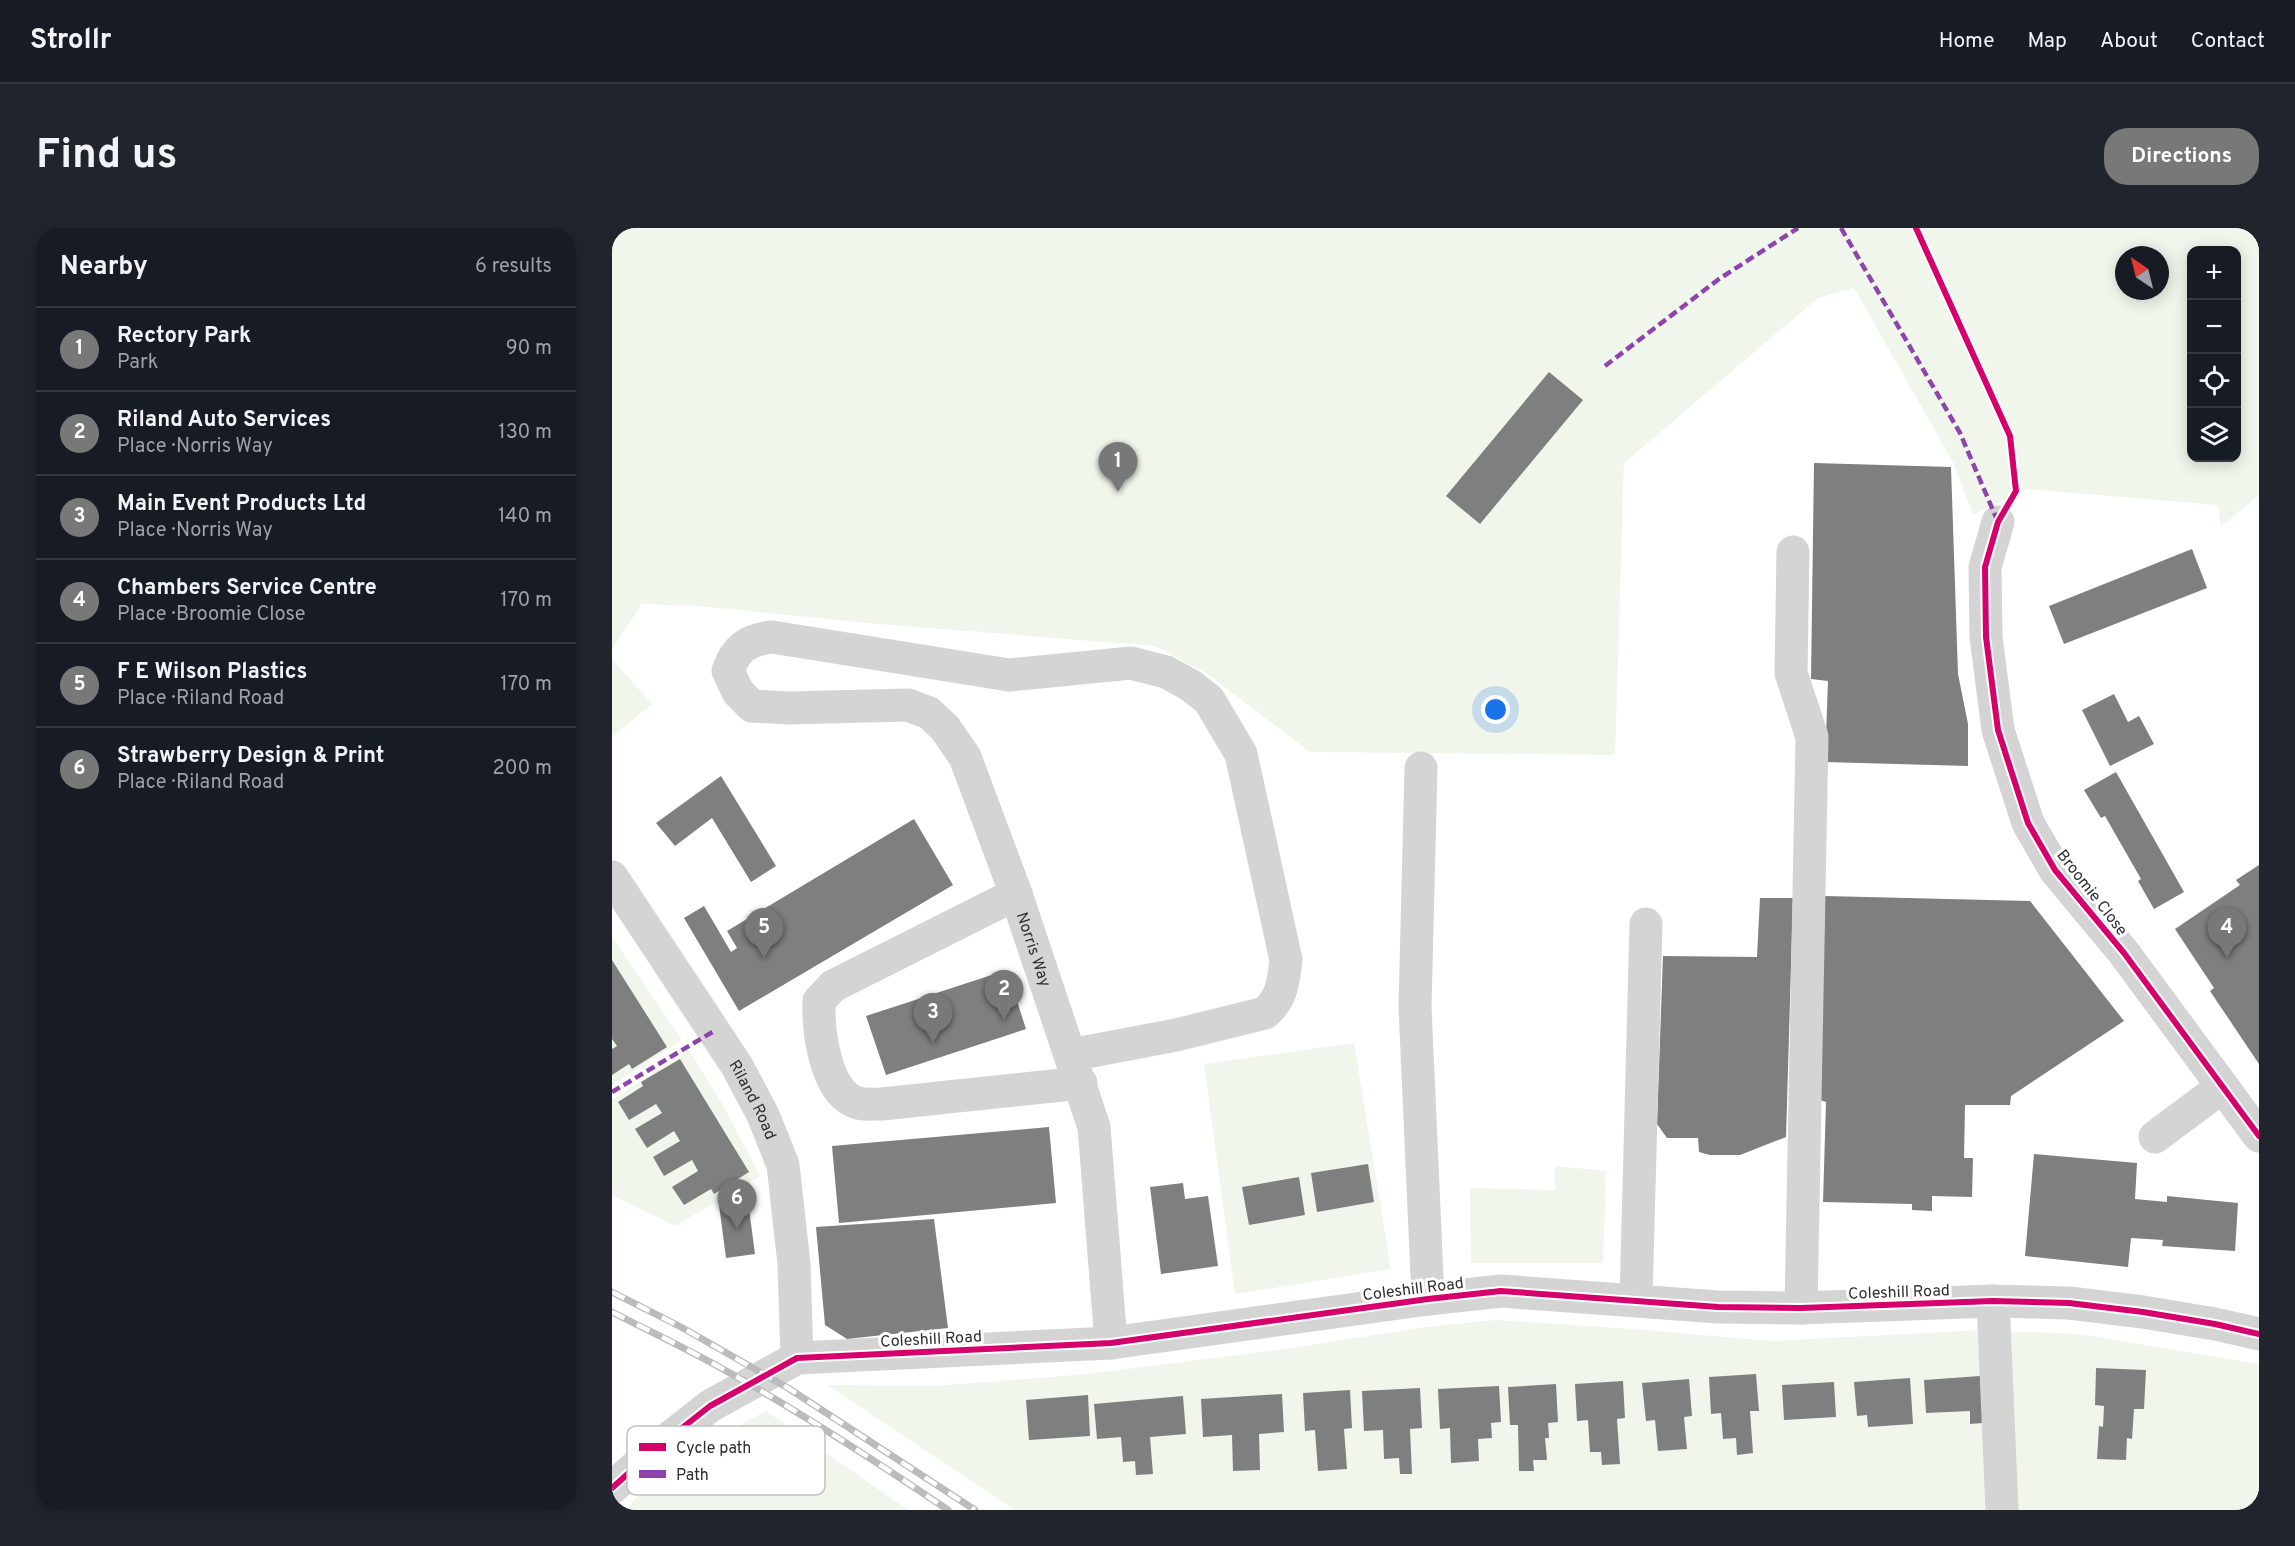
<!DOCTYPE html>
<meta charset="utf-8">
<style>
:root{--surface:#171b24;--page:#20242c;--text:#f1f3f6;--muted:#9ea1a6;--line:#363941;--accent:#787878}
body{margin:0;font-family:Overpass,sans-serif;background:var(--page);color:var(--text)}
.controls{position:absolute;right:18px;top:18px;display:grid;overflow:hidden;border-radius:12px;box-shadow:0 3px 15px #0003}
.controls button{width:54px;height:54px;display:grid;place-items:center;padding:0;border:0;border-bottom:2px solid var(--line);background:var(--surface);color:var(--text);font:30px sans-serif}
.compass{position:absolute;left:1503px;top:18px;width:54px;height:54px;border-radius:50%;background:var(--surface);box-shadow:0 3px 15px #0003;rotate:325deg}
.you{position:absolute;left:884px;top:482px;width:21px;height:21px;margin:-15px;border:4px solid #fff;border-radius:50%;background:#1a73e8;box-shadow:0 0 0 9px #1a73e833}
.badge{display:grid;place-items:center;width:39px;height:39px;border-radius:50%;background:var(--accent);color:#fff;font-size:20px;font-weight:700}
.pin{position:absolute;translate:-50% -50px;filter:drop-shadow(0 2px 3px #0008)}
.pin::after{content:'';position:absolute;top:32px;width:21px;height:18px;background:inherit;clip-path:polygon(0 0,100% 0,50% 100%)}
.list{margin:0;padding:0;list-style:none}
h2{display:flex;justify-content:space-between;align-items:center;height:78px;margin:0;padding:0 24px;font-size:26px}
h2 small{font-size:20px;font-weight:400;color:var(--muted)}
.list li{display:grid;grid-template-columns:39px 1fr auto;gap:18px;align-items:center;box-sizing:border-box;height:84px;padding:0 24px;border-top:2px solid var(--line)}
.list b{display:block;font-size:22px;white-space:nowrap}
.list p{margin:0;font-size:20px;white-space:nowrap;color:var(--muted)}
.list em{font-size:20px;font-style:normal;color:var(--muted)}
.icon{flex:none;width:33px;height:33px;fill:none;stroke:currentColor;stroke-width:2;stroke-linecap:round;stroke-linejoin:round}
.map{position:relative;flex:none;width:1647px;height:1282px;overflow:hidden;border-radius:24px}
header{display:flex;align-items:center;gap:36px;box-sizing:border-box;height:84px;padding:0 30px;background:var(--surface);border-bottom:2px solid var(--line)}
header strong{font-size:28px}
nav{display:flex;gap:33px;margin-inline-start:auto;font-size:21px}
.intro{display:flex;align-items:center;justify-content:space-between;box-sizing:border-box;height:144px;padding:0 36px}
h1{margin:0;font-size:42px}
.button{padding:15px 27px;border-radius:24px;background:var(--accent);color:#fff;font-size:21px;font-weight:700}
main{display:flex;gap:36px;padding:0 36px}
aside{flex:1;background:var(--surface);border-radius:24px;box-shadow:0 3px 15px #0003}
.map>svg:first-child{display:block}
.green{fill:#f0f6eb;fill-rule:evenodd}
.building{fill:#7f7f7f}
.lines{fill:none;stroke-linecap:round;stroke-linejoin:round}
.minor{stroke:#d4d4d4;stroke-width:33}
.rail-casing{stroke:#bbb;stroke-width:7}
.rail{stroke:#fff;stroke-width:4.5;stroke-dasharray:14;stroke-linecap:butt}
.quiet{stroke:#8e44ad;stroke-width:4.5;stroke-dasharray:9 4.5;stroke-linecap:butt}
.cycleway-casing{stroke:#fff;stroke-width:10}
.cycleway{stroke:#d6006c;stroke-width:6}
.labels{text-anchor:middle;stroke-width:6;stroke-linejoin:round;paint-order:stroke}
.street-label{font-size:16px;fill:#2f2f2f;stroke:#fff}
.key{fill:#fff;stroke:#c1c1c1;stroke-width:1.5}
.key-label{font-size:16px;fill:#2f2f2f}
</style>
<header>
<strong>Strollr</strong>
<nav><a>Home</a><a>Map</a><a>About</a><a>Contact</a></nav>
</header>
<div class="intro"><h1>Find us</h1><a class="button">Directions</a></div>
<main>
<aside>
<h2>Nearby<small>6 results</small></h2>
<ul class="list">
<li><span class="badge">1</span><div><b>Rectory Park</b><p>Park</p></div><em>90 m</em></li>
<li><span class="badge">2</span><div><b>Riland Auto Services</b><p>Place · Norris Way</p></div><em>130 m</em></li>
<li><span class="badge">3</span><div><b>Main Event Products Ltd</b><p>Place · Norris Way</p></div><em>140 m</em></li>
<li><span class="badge">4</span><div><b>Chambers Service Centre</b><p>Place · Broomie Close</p></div><em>170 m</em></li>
<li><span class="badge">5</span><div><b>F E Wilson Plastics</b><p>Place · Riland Road</p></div><em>170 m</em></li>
<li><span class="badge">6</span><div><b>Strawberry Design &amp; Print</b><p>Place · Riland Road</p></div><em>200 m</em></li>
</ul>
</aside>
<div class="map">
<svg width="1647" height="1282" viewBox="0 0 1647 1282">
<rect width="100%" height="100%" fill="#fff"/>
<path class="green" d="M 0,0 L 1647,0 L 1647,267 L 1609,299 L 1606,277 L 1415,261 L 1361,287 L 1342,236 L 1242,60 L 1206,70 L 1012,235 L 1003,527 L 698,524 L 594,445 L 543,418 L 267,396 L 87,378 L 30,376 L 0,421 ZM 1580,22 L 1624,22 L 1624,230 L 1580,230 ZM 1512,27 L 1548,27 L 1548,63 L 1512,63 Z
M 0,431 L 40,476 L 0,509 Z
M 0,709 L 70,812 L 0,857 Z
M 742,815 L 779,1041 L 623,1066 L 592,836 Z
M 77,822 L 112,879 L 148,948 L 63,998 L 0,967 L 0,872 Z
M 943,938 L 994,943 L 991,1035 L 859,1035 L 858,960 L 943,962 Z
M 884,1092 L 1020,1101 L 1159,1113 L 1370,1102 L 1380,1282 L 403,1282 L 215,1157 L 323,1158 L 476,1146 L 673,1121 L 814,1099 Z
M 1393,1103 L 1468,1106 L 1647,1136 L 1647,1282 L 1403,1282 Z
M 154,1183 L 296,1282 L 14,1282 L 36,1256 L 72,1227 Z"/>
<path class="building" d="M 937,144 L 971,172 L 868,296 L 834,268 Z
M 1202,235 L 1339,239 L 1346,446 L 1356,496 L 1356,538 L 1213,534 L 1216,453 L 1199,451 Z
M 1580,321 L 1595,360 L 1452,416 L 1437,378 Z
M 1502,466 L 1516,494 L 1527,488 L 1542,516 L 1498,538 L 1470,482 Z
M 1504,544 L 1572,664 L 1542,681 L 1526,653 L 1529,651 L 1493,588 L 1489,590 L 1472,562 Z
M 109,548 L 164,638 L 139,654 L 100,590 L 63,618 L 44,595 Z
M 302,591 L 341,657 L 127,783 L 72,690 L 92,678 L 119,724 L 125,720 L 115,703 Z
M 1647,637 L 1647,836 L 1598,763 L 1602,760 L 1563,701 L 1628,657 L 1624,652 Z
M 1213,668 L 1418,673 L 1512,793 L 1399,868 L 1398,877 L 1353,877 L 1352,930 L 1361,930 L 1360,969 L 1320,968 L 1320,983 L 1300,982 L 1300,976 L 1211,974 L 1214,874 L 1208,872 Z
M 1148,670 L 1181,670 L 1174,909 L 1128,927 L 1098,927 L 1087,924 L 1086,910 L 1055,910 L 1045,896 L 1051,728 L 1145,729 Z
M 0,732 L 55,819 L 20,841 L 17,836 L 0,847 L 0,821 L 5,818 L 0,811 Z
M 395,742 L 414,801 L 274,847 L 254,788 Z
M 68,831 L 137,944 L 102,966 L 99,961 L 72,977 L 60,959 L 86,943 L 80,932 L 52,948 L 41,929 L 68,913 L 62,903 L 35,920 L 23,901 L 50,885 L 44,876 L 17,892 L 6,874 L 31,858 L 29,854 Z
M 437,899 L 444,975 L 227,995 L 220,918 Z
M 1422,926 L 1525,935 L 1523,971 L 1555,974 L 1555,968 L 1626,975 L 1623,1023 L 1550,1018 L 1551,1012 L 1519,1010 L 1516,1039 L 1413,1028 Z
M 756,936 L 762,974 L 705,984 L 699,945 Z
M 687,949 L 693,987 L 637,997 L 630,959 Z
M 571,955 L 573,971 L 596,968 L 606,1038 L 549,1046 L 538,959 Z
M 136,973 L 143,1026 L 114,1030 L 107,977 Z
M 322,991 L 336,1100 L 235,1111 L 213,1097 L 204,999 Z
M 1484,1140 L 1534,1142 L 1532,1181 L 1522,1181 L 1520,1211 L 1515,1210 L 1514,1232 L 1485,1231 L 1487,1198 L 1491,1199 L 1492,1178 L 1483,1177 Z
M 1144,1146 L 1147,1183 L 1138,1183 L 1141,1225 L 1125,1227 L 1124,1210 L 1111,1211 L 1109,1185 L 1099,1186 L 1097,1149 Z
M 1368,1148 L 1371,1195 L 1358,1196 L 1358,1183 L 1314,1185 L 1312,1152 Z
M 1298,1150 L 1301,1196 L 1256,1199 L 1255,1187 L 1245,1188 L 1242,1154 Z
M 1077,1151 L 1080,1188 L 1072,1189 L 1075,1221 L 1046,1223 L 1043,1192 L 1034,1193 L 1030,1155 Z
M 1011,1153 L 1013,1190 L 1005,1191 L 1008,1236 L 990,1237 L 989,1224 L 978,1224 L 976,1192 L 965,1193 L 963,1156 Z
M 1222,1154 L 1224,1189 L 1172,1192 L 1170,1157 Z
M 944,1156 L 946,1194 L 936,1195 L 937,1210 L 933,1210 L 935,1232 L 921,1232 L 922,1243 L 907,1243 L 906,1197 L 898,1197 L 896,1159 Z
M 887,1158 L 889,1194 L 879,1195 L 880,1210 L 866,1211 L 867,1233 L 839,1235 L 838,1200 L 828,1201 L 826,1161 Z
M 808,1160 L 810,1200 L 798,1201 L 800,1246 L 788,1246 L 787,1230 L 772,1231 L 771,1202 L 752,1203 L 750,1163 Z
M 738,1162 L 740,1200 L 732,1201 L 735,1241 L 706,1243 L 703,1202 L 693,1203 L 691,1165 Z
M 670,1166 L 672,1204 L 647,1206 L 648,1242 L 621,1243 L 620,1207 L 591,1209 L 589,1171 Z
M 476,1167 L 478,1208 L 417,1212 L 414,1172 Z
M 571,1168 L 574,1206 L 538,1209 L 541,1246 L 524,1247 L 523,1233 L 511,1234 L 509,1209 L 485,1211 L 482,1176 Z"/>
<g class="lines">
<g class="minor">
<path d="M 1386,294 L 1373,339 L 1374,409 L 1386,502 L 1416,595 L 1443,642 L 1512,725 L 1647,908"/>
<path d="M 1181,324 L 1179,445 L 1200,509 L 1189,1080"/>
<path d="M 809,540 L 803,778 L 816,1071"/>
<path id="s1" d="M 0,649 L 125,838 L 151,887 L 171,937 L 182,1036 L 185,1130"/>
<path d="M 404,666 L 221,758 L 207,773 C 206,802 213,866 246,875 C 253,877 262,876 270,876 L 469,855"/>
<path id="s2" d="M 459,827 L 564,807 L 653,785 C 671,769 671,754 674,732 L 629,526 L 597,472 L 578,457 L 554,444 L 519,435 L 397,447 L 160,409 C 135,412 124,420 116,443 L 126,464 L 140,478 L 177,480 L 296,477 L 317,485 L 333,500 L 353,529 L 404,666 L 482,899 L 499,1115"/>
<path d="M 1543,909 L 1610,859"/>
<path d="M 1024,1072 L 1034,696"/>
<path d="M 1381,1073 L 1390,1282"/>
<path d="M 0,1260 L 42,1222 L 98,1178 L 185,1130 L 499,1115 L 816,1071 L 889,1063 L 1106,1079 L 1189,1080 L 1381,1073 L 1457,1075 L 1531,1084 L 1603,1096 L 1647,1106"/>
</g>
<g class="rail-casing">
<path id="rail" d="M 0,1064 L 69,1099 L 176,1160 L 363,1282
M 0,1084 C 39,1104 80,1123 118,1145 C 193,1187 265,1234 336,1282"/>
</g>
<use href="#rail" class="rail"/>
<path class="quiet" d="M 1229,0 L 1348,205 L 1386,294
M 993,138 L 1107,51 L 1186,0
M 0,864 L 102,803"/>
<g class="cycleway-casing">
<path id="cycleway" d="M 1304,0 L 1398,208 L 1404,263 L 1386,294 L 1373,339 L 1374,409 L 1386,502 L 1416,595 L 1443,642 L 1512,725 L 1647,908
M 0,1260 L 42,1222 L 98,1178 L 185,1130 L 499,1115 L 816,1071 L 889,1063 L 1106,1079 L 1189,1080 L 1381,1073 L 1457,1075 L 1531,1084 L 1603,1096 L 1647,1106"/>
</g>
<use href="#cycleway" class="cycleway"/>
</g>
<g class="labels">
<g class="street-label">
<text transform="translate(1481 664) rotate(52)" y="6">Broomie Close</text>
<text dy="6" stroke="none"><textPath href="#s2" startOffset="1524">Norris Way</textPath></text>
<text dy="6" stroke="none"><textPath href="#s1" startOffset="264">Riland Road</textPath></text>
<text transform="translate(801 1060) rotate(-7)" y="6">Coleshill Road</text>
<text transform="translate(1287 1063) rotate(-2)" y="6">Coleshill Road</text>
<text transform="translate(319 1110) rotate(-3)" y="6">Coleshill Road</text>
</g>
</g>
<rect x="15" y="1198" width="198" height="69" rx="9" class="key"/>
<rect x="27" y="1215" width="27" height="8" fill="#d6006c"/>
<rect x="27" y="1242" width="27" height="8" fill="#8e44ad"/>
<g class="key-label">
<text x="64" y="1225">Cycle path</text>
<text x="64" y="1252">Path</text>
</g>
</svg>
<div class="controls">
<button>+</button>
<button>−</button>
<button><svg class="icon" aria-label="locate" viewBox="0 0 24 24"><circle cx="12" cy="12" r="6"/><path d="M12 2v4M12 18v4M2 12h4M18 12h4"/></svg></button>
<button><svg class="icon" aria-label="layers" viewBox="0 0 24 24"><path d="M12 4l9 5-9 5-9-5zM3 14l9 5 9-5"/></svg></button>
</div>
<svg class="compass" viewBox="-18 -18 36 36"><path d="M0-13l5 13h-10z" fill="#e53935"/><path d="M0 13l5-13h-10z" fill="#9ea1a6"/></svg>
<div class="you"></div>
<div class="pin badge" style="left:506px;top:264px">1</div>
<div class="pin badge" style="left:392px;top:792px">2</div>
<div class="pin badge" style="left:321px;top:815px">3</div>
<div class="pin badge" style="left:1615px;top:730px">4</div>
<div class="pin badge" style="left:152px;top:730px">5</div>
<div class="pin badge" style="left:125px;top:1001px">6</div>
</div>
</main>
